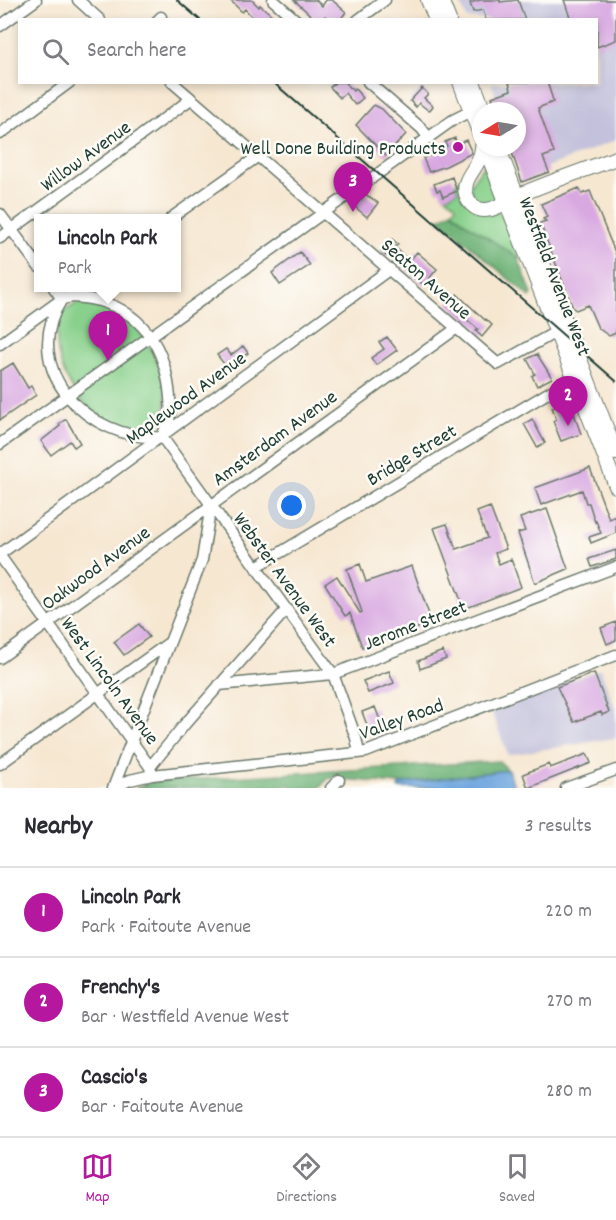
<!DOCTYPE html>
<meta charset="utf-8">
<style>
:root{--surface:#fff;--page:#f2f2f3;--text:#2b2b33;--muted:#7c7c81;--line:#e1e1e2;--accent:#b5179e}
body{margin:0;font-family:Dekko,sans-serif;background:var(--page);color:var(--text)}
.compass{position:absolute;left:472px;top:102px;width:54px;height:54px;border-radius:50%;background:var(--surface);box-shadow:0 3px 9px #0003;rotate:259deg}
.you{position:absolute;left:292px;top:506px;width:21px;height:21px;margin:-15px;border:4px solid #fff;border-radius:50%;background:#1a73e8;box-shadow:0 0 0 9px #1a73e833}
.badge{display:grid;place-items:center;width:39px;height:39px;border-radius:50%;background:var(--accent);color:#fff;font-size:20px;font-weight:700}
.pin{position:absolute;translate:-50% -50px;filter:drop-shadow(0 2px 3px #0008)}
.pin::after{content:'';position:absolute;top:32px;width:21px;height:18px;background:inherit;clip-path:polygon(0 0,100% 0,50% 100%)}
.popup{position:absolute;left:34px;top:214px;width:147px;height:78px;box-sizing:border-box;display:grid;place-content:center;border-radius:0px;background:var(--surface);filter:drop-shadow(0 2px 4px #0005);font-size:20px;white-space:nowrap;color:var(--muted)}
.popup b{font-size:22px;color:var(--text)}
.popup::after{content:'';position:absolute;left:50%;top:100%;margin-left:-12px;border:12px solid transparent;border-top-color:var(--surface)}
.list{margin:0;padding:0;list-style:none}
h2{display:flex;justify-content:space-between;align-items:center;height:78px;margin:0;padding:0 24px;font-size:26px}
h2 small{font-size:20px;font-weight:400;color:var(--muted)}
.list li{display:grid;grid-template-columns:39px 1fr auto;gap:18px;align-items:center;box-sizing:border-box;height:90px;padding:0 24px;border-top:2px solid var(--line)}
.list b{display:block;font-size:22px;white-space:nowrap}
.list p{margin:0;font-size:20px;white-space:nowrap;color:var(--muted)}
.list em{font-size:20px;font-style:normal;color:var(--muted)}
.icon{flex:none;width:33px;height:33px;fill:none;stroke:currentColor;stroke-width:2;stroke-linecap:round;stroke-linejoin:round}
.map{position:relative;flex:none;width:616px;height:788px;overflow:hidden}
.search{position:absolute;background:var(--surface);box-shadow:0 3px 9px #0003;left:18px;right:18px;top:18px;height:66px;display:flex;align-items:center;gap:15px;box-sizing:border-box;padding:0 21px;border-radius:0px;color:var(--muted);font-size:22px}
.sheet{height:348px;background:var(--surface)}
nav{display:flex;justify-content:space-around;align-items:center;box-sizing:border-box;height:84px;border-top:2px solid var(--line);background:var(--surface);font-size:16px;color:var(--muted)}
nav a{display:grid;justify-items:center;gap:3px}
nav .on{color:var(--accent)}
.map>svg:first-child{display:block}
.industrial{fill:#c3c1db}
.green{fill:#88d08b;stroke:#548660;stroke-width:1.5}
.forest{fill:#6eb277;stroke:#467856;stroke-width:1.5}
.water{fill:#72a7df;stroke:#48728a;stroke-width:1.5}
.building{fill:#d8a8e1}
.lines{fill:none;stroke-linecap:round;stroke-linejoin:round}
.minor-casing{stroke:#6a786b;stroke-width:13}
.major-casing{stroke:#6a786b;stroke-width:16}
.minor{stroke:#fff;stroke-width:10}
.major{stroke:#fff;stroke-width:14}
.rail{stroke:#1f3d34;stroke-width:2}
.poi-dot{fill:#b5179e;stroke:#fdfcf7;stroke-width:2}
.labels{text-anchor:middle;stroke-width:5;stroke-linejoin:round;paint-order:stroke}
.poi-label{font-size:20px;fill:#1f3d34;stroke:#fdfcf7;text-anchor:end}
.street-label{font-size:20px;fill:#1f3d34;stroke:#fdfcf7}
</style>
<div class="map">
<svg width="616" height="788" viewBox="0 0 616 788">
<rect width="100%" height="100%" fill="#fdfcf7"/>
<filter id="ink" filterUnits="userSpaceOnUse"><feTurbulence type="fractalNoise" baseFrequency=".0167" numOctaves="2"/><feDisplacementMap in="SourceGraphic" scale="12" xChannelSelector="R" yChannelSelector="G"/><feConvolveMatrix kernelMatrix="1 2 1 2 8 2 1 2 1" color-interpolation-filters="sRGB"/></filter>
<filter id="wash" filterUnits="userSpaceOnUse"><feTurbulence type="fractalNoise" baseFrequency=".008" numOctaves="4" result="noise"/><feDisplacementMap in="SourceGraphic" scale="24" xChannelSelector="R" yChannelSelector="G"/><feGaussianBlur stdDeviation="1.35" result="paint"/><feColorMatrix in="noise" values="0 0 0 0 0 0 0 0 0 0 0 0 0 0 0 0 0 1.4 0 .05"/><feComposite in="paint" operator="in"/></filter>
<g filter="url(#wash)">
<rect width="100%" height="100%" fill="#f6e7d1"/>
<path class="industrial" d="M 459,0 L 616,0 L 616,140 L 527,175 L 517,147 L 517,111 L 502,111 L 491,83 L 596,82 L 596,20 L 467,19 Z
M 600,669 L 616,711 L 616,738 L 508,755 L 491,711 Z"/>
<path class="green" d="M 484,165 L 498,200 L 485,205 L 474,200 L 470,185 Z
M 463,176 L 461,196 L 501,212 L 520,259 L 467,224 L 452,211 L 456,207 L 455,204 L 446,197 L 458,191 L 455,184 Z
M 78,303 C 93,304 109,306 122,315 C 151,336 186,405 151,432 C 144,433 134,435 128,433 C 80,416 44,362 61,312 Z"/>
<path class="forest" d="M 452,211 L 467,224 L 518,258 L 532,294 L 530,297 L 439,219 Z
M 499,761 L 508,770 L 400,784 L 329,778 L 319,788 L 293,788 L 290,785 L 276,788 L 136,788 L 150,782 Z"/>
<path class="water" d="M 508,770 L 515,788 L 398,788 L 400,784 Z"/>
<g id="blocks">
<path class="building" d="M 230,0 L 252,0 L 259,7 L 260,5 L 273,16 L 270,20 L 255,20 L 245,9 L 242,12 Z
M 294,0 L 316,0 L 322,6 L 326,0 L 332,0 L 346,12 L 340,20 L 329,20 L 325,16 L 321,20 L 316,20 Z
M 480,0 L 500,0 L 500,2 L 518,0 L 525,20 L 486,20 L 483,10 L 473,12 L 470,3 Z
M 564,0 L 616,0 L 616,40 L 597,47 L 597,20 L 571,20 Z
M 336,82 L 345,82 L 353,91 L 355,89 L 363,98 L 355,105 L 345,93 L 340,98 L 330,87 Z
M 509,82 L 547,82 L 552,97 L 553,102 L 538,108 L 554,153 L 543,157 L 549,172 L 522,182 L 510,147 L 517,147 L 517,111 L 497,111 L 492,97 L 511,90 Z
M 422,88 L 428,94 L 424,98 L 433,106 L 429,111 L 419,103 L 416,107 L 410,101 Z
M 374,105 L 382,109 L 406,134 L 386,156 L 356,125 Z
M 455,138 L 457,144 L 466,140 L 472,153 L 446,166 L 429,172 L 423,158 L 434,154 L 433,151 L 447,146 L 445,142 Z
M 452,177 L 457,191 L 443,197 L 440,190 L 437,191 L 434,184 Z
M 579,188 L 582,194 L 590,191 L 616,255 L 616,333 L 609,336 L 598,328 L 588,305 L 576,310 L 573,308 L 540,223 L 546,221 L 543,219 L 547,217 L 541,204 Z
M 365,194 L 378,203 L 367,217 L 355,207 Z
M 392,239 L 398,244 L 395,247 L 409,261 L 417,252 L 437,269 L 424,285 L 388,254 L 386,256 L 381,251 Z
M 300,252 L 310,265 L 280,285 L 272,273 Z
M 457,294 L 485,320 L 486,319 L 492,325 L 482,337 L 476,331 L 478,329 L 448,304 Z
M 387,337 L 397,350 L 376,365 L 371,358 L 384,349 L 379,342 Z
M 243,346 L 248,353 L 228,369 L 217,355 L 226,349 L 231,355 Z
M 537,354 L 552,378 L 537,386 L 532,376 L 535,374 L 527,359 Z
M 13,363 L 28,388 L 31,386 L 36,395 L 0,420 L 0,371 Z
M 570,402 L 581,434 L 561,441 L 553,421 L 556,419 L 552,407 Z
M 66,419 L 80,443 L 74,447 L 70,441 L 51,455 L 41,441 L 60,426 L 59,424 Z
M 532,419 L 545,443 L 537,447 L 524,424 Z
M 590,468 L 609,519 L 616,516 L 616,533 L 591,543 L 589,537 L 601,533 L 596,521 L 595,522 L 589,503 L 586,503 L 582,490 L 541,505 L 535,488 Z
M 490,507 L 506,549 L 495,553 L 499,564 L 511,559 L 521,587 L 464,609 L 434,528 L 447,524 L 456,549 L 487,538 L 477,512 Z
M 547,509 L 568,569 L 535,583 L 518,533 L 525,531 L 520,518 Z
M 616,550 L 616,559 L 592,567 L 589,559 Z
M 360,564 L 366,582 L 412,566 L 432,623 L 362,647 L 350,613 L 345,616 L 325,584 L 337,576 L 360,613 L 362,612 L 347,569 Z
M 616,622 L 616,640 L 607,644 L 601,628 Z
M 139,624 L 149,637 L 124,655 L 114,642 Z
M 443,651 L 446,659 L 420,669 L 418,661 Z
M 389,671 L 394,683 L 368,693 L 363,681 Z
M 594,673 L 609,712 L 602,715 L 601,712 L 574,722 L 557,687 Z
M 375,707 L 385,733 L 372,738 L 362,712 Z
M 587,754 L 591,763 L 528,788 L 523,774 L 549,764 L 550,768 Z"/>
</g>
</g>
<g filter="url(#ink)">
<use href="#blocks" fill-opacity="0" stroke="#6a786b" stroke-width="1.5"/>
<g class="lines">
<g class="minor-casing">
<path id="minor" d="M 78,0 L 100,20
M 273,0 L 296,20
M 158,20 L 161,17
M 358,20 L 385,0
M 0,26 L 36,0
M 172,82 L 498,364 L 556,332
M 368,82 L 421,128 L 429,138
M 0,134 L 70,82
M 0,214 L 39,267
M 171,218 L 257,157
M 0,238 L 191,99
M 54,288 L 62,299
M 72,297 C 125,299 159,330 168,382 C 170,394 172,408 169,420 C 167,425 164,431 162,437 C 89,442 17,369 62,299 Z
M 0,344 L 77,288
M 162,437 L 333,674 L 356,738 L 359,753
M 0,444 L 453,120 L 471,111 L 478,112
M 0,554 L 390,269
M 0,556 L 150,767
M 256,567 L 563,384 L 580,377
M 0,658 L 457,328
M 219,685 L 333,674 L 616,567
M 0,764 L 170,642
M 151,772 L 150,767 L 185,724 L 287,609
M 113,788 L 130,780 L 152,775 L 366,752 L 616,655
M 113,788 L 202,560 L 211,505
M 331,788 L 339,780
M 566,788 L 616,770"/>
</g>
<g class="major-casing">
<path id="major" d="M 428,0 L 436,20
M 441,0 L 449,20
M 460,82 L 481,137
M 473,82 L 484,111
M 482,147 C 482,166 461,177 466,194 C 468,203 476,211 486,210 C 496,210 506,201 515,197 C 548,182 583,171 616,158
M 485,147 L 616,486
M 498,147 L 616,453"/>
</g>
<use href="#minor" class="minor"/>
<use href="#major" class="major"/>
<path class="rail" d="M 177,0 L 200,20
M 273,82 L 616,381"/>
</g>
</g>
<circle class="poi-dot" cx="458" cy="147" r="6"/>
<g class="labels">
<g class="poi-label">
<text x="446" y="154">Well Done Building Products</text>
</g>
<g class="street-label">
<text transform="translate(85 155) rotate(-36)" y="7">Willow Avenue</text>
<text transform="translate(556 276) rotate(69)" y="7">Westfield Avenue West</text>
<text transform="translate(427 278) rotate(41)" y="7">Seaton Avenue</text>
<text transform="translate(185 397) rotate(-36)" y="7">Maplewood Avenue</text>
<text transform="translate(274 437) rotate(-36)" y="7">Amsterdam Avenue</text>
<text transform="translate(411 454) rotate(-31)" y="7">Bridge Street</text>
<text transform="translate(95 567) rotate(-36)" y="7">Oakwood Avenue</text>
<text transform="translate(286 579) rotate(54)" y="7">Webster Avenue West</text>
<text transform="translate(415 624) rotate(-21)" y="7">Jerome Street</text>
<text transform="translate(111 680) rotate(54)" y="7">West Lincoln Avenue</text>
<text transform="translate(401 718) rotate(-20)" y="7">Valley Road</text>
</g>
</g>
</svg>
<svg class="compass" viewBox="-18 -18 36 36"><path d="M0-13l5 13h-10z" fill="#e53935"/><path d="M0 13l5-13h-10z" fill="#7c7c81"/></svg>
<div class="you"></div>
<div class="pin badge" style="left:108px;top:361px">1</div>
<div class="popup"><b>Lincoln Park</b>Park</div>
<div class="pin badge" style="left:568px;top:426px">2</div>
<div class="pin badge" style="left:353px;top:212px">3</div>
<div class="search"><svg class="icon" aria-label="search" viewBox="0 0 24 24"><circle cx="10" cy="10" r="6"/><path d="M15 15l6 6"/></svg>Search here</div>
</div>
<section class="sheet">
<h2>Nearby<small>3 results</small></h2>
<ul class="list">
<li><span class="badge">1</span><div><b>Lincoln Park</b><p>Park · Faitoute Avenue</p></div><em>220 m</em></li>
<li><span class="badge">2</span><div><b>Frenchy's</b><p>Bar · Westfield Avenue West</p></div><em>270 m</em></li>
<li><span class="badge">3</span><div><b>Cascio's</b><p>Bar · Faitoute Avenue</p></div><em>280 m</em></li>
</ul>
</section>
<nav>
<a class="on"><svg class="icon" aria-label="map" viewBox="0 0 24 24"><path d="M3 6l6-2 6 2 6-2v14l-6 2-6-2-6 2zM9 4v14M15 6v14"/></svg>Map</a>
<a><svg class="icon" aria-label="directions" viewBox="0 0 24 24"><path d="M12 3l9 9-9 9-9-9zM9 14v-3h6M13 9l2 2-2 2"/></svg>Directions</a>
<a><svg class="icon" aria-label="saved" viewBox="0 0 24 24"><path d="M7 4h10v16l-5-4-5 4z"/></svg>Saved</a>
</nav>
